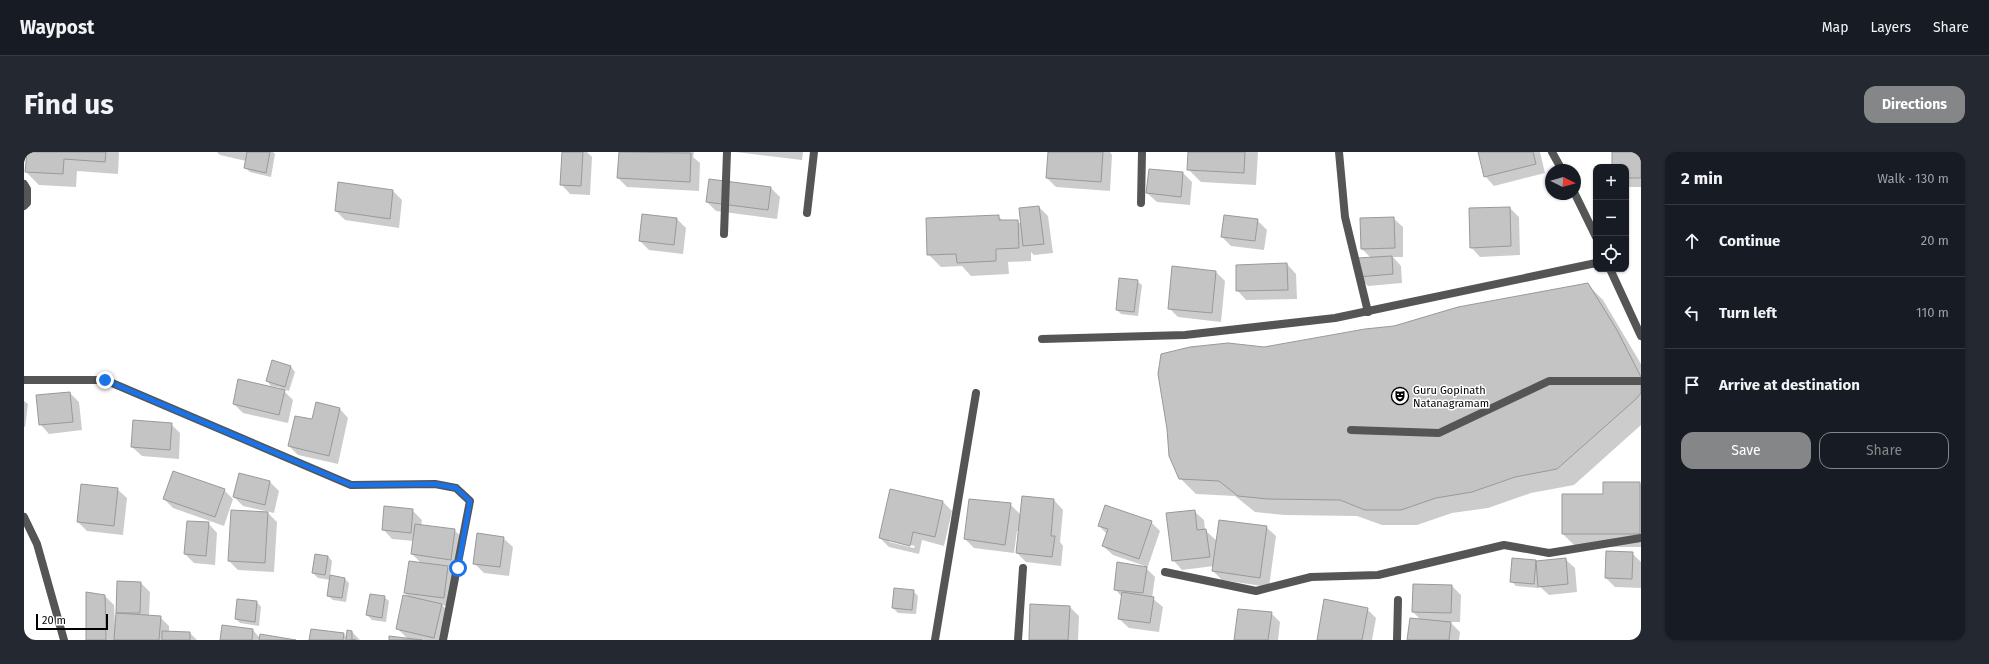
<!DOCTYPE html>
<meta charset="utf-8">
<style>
:root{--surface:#171b24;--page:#242831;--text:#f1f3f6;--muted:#9ea1a6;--line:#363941;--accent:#858687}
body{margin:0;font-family:"Fira Sans",sans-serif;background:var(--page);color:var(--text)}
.controls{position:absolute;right:12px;top:12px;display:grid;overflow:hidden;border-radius:8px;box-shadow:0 1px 3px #0004}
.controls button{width:36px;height:36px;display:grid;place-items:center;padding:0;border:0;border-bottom:1px solid var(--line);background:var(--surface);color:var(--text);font:20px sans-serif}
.compass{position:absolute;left:1521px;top:12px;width:36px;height:36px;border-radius:50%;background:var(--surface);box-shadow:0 1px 3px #0004;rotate:95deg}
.scale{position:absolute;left:12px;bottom:10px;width:72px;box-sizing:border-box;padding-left:4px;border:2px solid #000;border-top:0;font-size:11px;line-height:14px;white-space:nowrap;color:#000;-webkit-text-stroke:3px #fff;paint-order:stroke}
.stop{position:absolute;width:12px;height:12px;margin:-9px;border:3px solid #1a73e8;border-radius:50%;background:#fff}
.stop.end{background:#1a73e8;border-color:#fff;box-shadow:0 1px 4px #0008}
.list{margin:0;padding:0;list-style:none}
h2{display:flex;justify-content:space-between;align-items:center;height:52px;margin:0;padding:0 16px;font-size:17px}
h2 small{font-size:13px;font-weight:400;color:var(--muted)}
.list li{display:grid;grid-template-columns:26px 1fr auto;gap:12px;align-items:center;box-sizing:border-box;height:72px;padding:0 16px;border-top:1px solid var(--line)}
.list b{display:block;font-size:15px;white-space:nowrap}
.list em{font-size:13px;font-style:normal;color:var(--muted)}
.actions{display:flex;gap:8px;padding:12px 16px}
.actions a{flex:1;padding:9px 0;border:1px solid var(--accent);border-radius:12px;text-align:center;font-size:14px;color:var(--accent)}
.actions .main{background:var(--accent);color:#fff}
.icon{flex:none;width:22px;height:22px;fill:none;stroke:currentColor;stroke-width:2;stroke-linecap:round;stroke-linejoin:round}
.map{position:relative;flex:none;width:1617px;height:488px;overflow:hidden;border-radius:12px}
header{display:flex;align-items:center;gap:24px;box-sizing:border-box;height:56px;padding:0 20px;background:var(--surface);border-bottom:1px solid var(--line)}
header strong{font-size:19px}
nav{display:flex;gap:22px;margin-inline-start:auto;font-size:14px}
.intro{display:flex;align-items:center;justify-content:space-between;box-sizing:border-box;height:96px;padding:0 24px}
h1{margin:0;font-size:28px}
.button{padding:10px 18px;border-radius:12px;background:var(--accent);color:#fff;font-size:14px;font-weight:700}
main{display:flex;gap:24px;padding:0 24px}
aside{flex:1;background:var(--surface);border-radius:12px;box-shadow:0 1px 3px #0004}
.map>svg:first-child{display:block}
.shadow{fill:#0003;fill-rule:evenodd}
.building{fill:#c4c4c4;stroke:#999}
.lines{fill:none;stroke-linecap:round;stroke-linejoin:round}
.service{stroke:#555;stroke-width:8}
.minor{stroke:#555;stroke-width:8}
.route{stroke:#1a73e8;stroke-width:5}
.labels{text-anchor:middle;stroke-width:3;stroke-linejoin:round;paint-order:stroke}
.poi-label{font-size:11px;fill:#000;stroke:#fff;text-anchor:start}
</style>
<header>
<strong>Waypost</strong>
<nav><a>Map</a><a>Layers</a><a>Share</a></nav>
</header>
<div class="intro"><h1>Find us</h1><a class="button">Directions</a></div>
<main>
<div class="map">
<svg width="1617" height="488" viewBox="0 0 1617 488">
<rect width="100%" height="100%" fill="#fff"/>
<path class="shadow" d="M 4,0 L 95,0 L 94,22 L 53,19 L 52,35 L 15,33 L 2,20 Z
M 193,0 L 249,0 L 251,2 L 247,25 L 226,20 L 221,16 L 222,9 L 196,3 Z
M 539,0 L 563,0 L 568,5 L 566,43 L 546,42 L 537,32 Z
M 596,0 L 670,0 L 669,5 L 676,11 L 675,39 L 603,35 L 594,26 Z
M 712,0 L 779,0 L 778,8 Z
M 1025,0 L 1086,0 L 1088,3 L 1086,39 L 1032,35 L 1023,26 Z
M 1165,0 L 1234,0 L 1232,33 L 1177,30 L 1164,17 Z
M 1455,0 L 1516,0 L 1521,21 L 1470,34 L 1461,24 Z
M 1589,0 L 1617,0 L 1617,35 L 1602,35 L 1602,15 L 1589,15 Z
M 1159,21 L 1168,30 L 1166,53 L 1133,50 L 1123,41 Z
M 747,36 L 756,45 L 753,67 L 692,59 L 683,50 Z
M 369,39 L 378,48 L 375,76 L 321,68 L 312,59 Z
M 1015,55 L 1024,64 L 1029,101 L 1010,103 L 1007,100 L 1007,109 L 984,110 L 985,122 L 947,124 L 938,114 L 917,115 L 904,102 L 974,64 L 979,69 L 993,69 L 998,73 Z
M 1486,56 L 1495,65 L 1496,103 L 1456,105 L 1447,95 Z
M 619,63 L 653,67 L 662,76 L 659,102 L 625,98 L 616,89 Z
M 1369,66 L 1379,75 L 1379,105 L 1369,105 L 1377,114 L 1378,131 L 1344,134 L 1335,125 L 1347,106 L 1338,97 Z
M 1233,68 L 1243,78 L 1240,98 L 1207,94 L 1198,85 Z
M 1263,112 L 1272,122 L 1273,147 L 1222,148 L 1213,138 Z
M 1192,120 L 1201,129 L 1197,170 L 1154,165 L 1145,156 Z
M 1113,129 L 1118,133 L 1114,164 L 1097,162 L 1093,158 Z
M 1563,132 L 1579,148 L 1617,212 L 1617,273 L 1550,333 L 1507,341 L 1464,356 L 1428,361 L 1393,373 L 1358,373 L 1333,364 L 1260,363 L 1231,360 L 1211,344 L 1172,342 L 1156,326 L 1240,196 L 1370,175 Z
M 267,215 L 271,220 L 265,239 L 258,237 L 269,248 L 264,271 L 219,261 L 210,252 L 256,238 L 257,236 L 247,234 L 243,229 Z
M 46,241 L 55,250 L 58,278 L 25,282 L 16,272 L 13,244 Z
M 0,249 L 4,252 L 1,275 L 0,275 Z
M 315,256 L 324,266 L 314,312 L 274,303 L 265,294 Z
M 147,272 L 156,281 L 155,307 L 118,304 L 108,295 Z
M 216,322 L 246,330 L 255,339 L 250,361 L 219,354 L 210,345 Z
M 1615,331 L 1617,333 L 1617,395 L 1552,395 L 1539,382 Z
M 93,337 L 103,346 L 99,383 L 63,379 L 54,370 Z
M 200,338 L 209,347 L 200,374 L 149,356 L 140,347 Z
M 867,338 L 919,350 L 928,359 L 920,394 L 898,388 L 895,402 L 865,395 L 856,386 ZM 865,388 L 891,394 L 890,396 L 865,390 Z
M 1030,348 L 1039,358 L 1036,390 L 1039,394 L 1037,414 L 1002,410 L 993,401 L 995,379 L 993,379 L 990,401 L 950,396 L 941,387 L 986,352 L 997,363 Z
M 388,358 L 398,368 L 397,374 L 430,378 L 440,387 L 436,417 L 424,415 L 432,424 L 429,455 L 418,453 L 427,462 L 421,488 L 366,488 L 384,487 L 373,476 L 386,446 L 381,441 L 397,411 L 388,402 L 390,389 L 368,387 L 359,377 Z
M 1170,359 L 1180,368 L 1181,378 L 1193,389 L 1242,375 L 1252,384 L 1245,435 L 1198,428 L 1189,419 L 1190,414 L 1158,418 L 1149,408 Z
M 244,361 L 253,370 L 250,420 L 214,418 L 205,409 Z
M 1127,370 L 1136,379 L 1123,417 L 1131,425 L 1128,446 L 1139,455 L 1135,480 L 1105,476 L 1095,467 L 1098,445 L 1091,437 L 1121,414 L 1089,403 L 1079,394 L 1083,382 L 1075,374 Z
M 184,371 L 193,381 L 191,413 L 170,411 L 161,402 Z
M 479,386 L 489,395 L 485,424 L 460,421 L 450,411 Z
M 1583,400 L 1608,401 L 1617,410 L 1617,436 L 1591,435 L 1582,426 Z
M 304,404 L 308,409 L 306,424 L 320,426 L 325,431 L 322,450 L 309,448 L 304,444 L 307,428 L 294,426 L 289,421 Z
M 1541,407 L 1551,416 L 1553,440 L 1525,443 L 1514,433 L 1514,436 L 1492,434 L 1487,429 L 1512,410 Z
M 117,431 L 126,440 L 125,464 L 136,465 L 145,474 L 145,480 L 166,481 L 173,488 L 63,488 L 81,444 L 90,453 L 91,473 L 92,473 L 95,463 L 93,460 Z
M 1428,434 L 1437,443 L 1436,470 L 1426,470 L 1436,480 L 1435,488 L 1384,488 L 1397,468 L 1389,460 Z
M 889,439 L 894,444 L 892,462 L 874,461 L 869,456 Z
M 360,445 L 365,449 L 362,470 L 348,468 L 343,463 Z
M 233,450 L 237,455 L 235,474 L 216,471 L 212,467 Z
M 1046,455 L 1055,464 L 1054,488 L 1006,488 Z
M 1343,457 L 1352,466 L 1348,488 L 1294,488 Z
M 1247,461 L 1256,470 L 1254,488 L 1211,488 Z
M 229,478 L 236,486 L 266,488 L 197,488 Z
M 328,480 L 336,488 L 286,488 L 320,482 L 323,486 Z"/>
<path class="building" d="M 3,0 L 82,0 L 81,10 L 40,7 L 39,22 L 1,20 Z
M 223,0 L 246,0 L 242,21 L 220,16 Z
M 538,0 L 559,0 L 557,34 L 536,33 Z
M 595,0 L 667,1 L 666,30 L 593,26 Z
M 1024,0 L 1079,0 L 1077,30 L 1022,26 Z
M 1164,0 L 1221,0 L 1220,21 L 1163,18 Z
M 1454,0 L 1509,0 L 1512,12 L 1460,25 Z
M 1588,0 L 1617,0 L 1617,26 L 1602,26 L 1602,15 L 1588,15 Z
M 1125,17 L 1159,20 L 1157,45 L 1122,41 Z
M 685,27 L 747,35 L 744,58 L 682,50 Z
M 314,30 L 369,38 L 366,67 L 311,59 Z
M 1015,54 L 1020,92 L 999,94 L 995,56 Z
M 1486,55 L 1487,94 L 1446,96 L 1445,56 Z
M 618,62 L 653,66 L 650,93 L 615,89 Z
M 975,63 L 975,68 L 994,68 L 995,96 L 972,97 L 972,109 L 933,111 L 932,102 L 903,103 L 902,66 Z
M 1200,63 L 1234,67 L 1231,89 L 1197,85 Z
M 1370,65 L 1371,96 L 1337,97 L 1336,66 Z
M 1368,104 L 1369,122 L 1334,125 L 1333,106 Z
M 1263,111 L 1264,138 L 1212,139 L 1212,113 Z
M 1148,114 L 1192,119 L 1188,161 L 1144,157 Z
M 1095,126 L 1114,128 L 1110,160 L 1092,158 Z
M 1564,131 L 1593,178 L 1617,225 L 1617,241 L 1612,247 L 1533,317 L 1491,325 L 1448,340 L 1412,346 L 1377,358 L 1341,358 L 1316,348 L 1244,347 L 1214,344 L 1195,329 L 1155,327 L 1145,304 L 1143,277 L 1134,222 L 1137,202 L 1166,195 L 1204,191 L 1240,195 L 1341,177 L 1370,174 L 1434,155 Z
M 248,208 L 267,214 L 261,235 L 242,229 Z
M 214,227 L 261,238 L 255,263 L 209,252 Z
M 46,240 L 49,270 L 15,273 L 12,243 Z
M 292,250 L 316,256 L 305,304 L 264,294 L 271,264 L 288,267 Z
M 109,268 L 148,271 L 146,298 L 107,295 Z
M 149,319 L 201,337 L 191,365 L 139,347 Z
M 215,321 L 246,329 L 241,353 L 209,345 Z
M 1579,330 L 1616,330 L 1616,382 L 1538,382 L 1538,342 L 1579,342 Z
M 57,332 L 94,336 L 90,374 L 53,370 Z
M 866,337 L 919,349 L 911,385 L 889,380 L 886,394 L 855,386 Z
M 998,344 L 1030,347 L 1027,384 L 1031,384 L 1028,405 L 992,401 Z
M 945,347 L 987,351 L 981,393 L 940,387 Z
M 1081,353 L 1128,369 L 1115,407 L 1078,394 L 1084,377 L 1074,374 Z
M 360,354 L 389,357 L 387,381 L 358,378 Z
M 207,358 L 244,360 L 241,411 L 204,409 Z
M 1171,358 L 1173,378 L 1182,377 L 1186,405 L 1148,409 L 1142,361 Z
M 1195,368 L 1243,374 L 1236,426 L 1188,419 Z
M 163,369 L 185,370 L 182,404 L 160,402 Z
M 391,372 L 431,377 L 427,408 L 387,402 Z
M 453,381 L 480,385 L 476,415 L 449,412 Z
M 1582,399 L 1609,400 L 1608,427 L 1581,426 Z
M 291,402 L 304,404 L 301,423 L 288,421 Z
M 1488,406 L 1512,408 L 1510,432 L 1486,430 Z
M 1542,406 L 1544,432 L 1514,435 L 1512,409 Z
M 385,409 L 424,414 L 420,446 L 380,441 Z
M 1093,410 L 1123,415 L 1119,441 L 1090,438 Z
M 306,423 L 321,426 L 318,446 L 303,444 Z
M 93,429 L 117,430 L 116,461 L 92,461 Z
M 1389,432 L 1428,433 L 1427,461 L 1388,460 Z
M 870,436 L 890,438 L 888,458 L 868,456 Z
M 62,440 L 81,443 L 82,488 L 62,488 Z
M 1098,440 L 1130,445 L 1126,471 L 1094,467 Z
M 346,442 L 361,444 L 358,466 L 342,463 Z
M 379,443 L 418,452 L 410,486 L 372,477 Z
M 213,447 L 233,449 L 231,470 L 211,467 Z
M 1300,447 L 1344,456 L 1338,488 L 1293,488 Z
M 1006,452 L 1046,454 L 1044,488 L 1005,488 Z
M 1214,457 L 1248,460 L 1244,488 L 1210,488 Z
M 92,461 L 137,464 L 135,488 L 90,488 Z
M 1386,466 L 1427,470 L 1425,488 L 1383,488 Z
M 198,473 L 229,477 L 228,488 L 196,488 Z
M 287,477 L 320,481 L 319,488 L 285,488 Z
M 323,478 L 328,479 L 328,488 L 332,488 L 322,488 Z
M 138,479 L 166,480 L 166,488 L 138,488 Z
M 236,482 L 272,488 L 235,488 Z
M 365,484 L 398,488 L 365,488 Z"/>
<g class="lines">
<path class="service" d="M 1018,187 L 1161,183 L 1311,166 L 1572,111"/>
<path class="minor" d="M 1315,0 L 1321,65 L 1344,160
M 1528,0 L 1538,18
M 0,32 L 3,37 L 3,51 L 0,54
M 1551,42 L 1572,85
M 1117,51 L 1118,0
M 783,61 L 790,0
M 700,82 L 703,0
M 1586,117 L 1617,184
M 0,228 L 81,228 L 327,333 L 411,332 L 432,336 L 446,349 L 419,488
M 1327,278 L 1415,281 L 1525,229 L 1617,229
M 0,365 L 13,392 L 40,488
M 1141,420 L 1232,439 L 1287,425 L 1354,423 L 1480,393 L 1525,401 L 1617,386
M 911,488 L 952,241
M 994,488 L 999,416
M 1373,488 L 1374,448"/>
</g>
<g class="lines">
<path class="route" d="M 81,228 L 327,333 L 411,332 L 432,336 L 446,349 L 434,416"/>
</g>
<defs>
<g id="theatre-ring" transform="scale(0.9)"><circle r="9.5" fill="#fff" stroke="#000" stroke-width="1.5"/><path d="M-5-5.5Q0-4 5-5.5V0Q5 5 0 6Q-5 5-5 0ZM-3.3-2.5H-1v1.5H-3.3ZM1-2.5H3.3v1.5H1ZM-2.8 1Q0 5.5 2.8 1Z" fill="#000"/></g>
</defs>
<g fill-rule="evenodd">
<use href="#theatre-ring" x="1376" y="244"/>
</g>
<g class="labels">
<g class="poi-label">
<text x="1389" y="242">Guru Gopinath<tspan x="1389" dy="13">Natanagramam</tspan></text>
</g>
</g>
</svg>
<div class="controls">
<button>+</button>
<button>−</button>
<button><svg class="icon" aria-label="locate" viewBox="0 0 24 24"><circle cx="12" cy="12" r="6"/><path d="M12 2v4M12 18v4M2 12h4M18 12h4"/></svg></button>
</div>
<svg class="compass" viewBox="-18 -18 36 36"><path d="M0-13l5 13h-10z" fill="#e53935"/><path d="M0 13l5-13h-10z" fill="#9ea1a6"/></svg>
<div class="scale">20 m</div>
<div class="stop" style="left:434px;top:416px"></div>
<div class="stop end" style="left:81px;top:228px"></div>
</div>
<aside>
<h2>2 min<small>Walk · 130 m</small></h2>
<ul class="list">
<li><svg class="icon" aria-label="ahead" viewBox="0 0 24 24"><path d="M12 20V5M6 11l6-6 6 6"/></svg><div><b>Continue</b></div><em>20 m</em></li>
<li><svg class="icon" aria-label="left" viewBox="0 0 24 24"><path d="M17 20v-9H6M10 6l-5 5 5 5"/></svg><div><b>Turn left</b></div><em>110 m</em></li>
<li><svg class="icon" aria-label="arrive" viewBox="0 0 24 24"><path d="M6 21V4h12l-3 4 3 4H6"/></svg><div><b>Arrive at destination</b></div></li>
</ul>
<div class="actions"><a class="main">Save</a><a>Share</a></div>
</aside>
</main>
